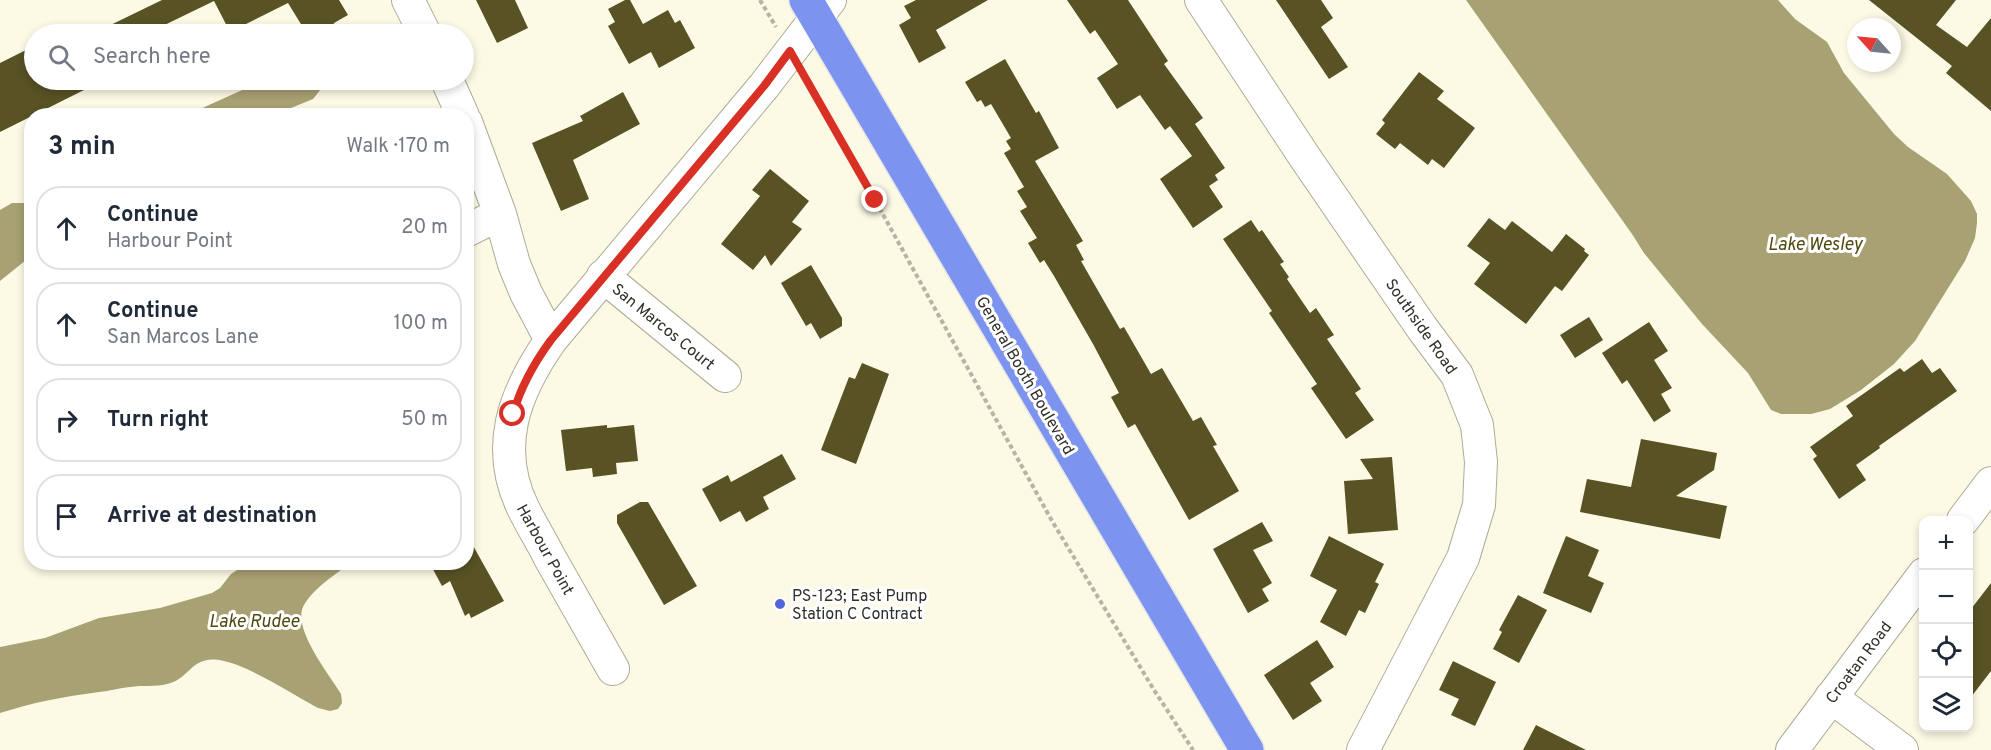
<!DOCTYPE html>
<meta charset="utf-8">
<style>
:root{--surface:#fff;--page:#f6f6f7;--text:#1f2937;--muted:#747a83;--line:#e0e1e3}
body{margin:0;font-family:Overpass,sans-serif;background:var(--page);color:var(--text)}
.controls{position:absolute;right:18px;bottom:18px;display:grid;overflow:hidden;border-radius:12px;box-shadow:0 3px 9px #0003}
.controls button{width:54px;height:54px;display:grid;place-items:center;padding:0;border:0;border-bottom:2px solid var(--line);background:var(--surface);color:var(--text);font:30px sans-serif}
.compass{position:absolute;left:1847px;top:18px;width:54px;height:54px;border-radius:50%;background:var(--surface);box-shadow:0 3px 9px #0003;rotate:297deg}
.stop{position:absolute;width:18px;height:18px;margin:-14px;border:4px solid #d93025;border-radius:50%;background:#fff}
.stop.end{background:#d93025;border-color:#fff;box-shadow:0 2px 6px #0008}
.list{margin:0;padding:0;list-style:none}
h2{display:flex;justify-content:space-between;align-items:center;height:78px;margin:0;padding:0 24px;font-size:26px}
h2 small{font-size:20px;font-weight:400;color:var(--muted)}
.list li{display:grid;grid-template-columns:39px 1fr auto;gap:18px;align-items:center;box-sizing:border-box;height:84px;margin:0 12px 12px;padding:0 12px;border:2px solid var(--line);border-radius:24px}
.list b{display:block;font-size:22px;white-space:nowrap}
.list p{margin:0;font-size:20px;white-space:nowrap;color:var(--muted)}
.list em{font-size:20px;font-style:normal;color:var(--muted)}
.icon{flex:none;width:33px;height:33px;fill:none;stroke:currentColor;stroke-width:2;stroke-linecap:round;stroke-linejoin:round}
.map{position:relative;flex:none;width:1991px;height:750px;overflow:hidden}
.search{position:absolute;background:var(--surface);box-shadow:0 3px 9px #0003;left:24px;top:24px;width:450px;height:66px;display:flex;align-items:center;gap:15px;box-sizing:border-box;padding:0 21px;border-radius:33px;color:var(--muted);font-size:22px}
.panel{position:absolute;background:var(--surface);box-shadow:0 3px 9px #0003;left:24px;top:108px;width:450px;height:462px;border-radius:24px}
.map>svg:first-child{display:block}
.water{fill:#a7a173}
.building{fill:#585225}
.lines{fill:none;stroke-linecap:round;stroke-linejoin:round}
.minor-casing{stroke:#adab97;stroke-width:34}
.highway-casing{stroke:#e6e6e5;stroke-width:36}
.path{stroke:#b6b4a4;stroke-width:4;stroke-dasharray:4.5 3;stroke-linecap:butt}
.minor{stroke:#fff;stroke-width:32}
.highway{stroke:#7c93f0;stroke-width:33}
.route{stroke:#d93025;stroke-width:8}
.poi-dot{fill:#5267dc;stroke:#fff;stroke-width:2}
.labels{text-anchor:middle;stroke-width:6;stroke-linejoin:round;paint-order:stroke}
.street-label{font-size:16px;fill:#313028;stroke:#fff}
.poi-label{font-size:16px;fill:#313028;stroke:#fff;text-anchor:start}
.water-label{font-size:18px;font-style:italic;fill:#4f480e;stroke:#fff}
</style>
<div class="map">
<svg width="1991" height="750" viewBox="0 0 1991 750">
<rect width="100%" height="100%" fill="#fcfae5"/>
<path class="water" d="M 1466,0 L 1778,0 L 1795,19 L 1827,42 L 1844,73 L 1894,134 L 1908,147 L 1947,174 L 1971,201 L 1977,214 L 1977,223 L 1975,238 L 1965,261 L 1915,341 L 1894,364 L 1861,390 L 1830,409 L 1811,414 L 1781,414 L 1771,410 L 1748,373 L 1702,324 L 1644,253 L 1632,234 Z
M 264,80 L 323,81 L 321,89 L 313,99 L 274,115 L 187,115 Z
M 12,203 L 31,203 L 31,256 L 0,281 L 0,210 Z
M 248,563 L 350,563 C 335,575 312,589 303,607 C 293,630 329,674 341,694 L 342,703 L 338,709 L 330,711 L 318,708 C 292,694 251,667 224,661 C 191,653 191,679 167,684 C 155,687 142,685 130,687 C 120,688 109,691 99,692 C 62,697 35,702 0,713 L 0,647 L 45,638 L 99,618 L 160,608 L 212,593 L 220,588 L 231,574 Z"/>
<path class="building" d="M 162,0 L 339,0 L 348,15 L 334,23 L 331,34 L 307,34 L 288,3 L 230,32 L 214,1 L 146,34 L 92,34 Z
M 476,0 L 515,0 L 528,28 L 497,43 Z
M 625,0 L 630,0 L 643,24 L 668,10 L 675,23 L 680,20 L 695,48 L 659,68 L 651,52 L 629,64 L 608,26 L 615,22 L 608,9 Z
M 916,0 L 988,0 L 936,30 L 946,48 L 919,63 L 899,25 L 911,18 L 904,6 Z
M 1067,0 L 1128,0 L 1168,61 L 1164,64 L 1203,118 L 1195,124 L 1225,168 L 1215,175 L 1218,180 L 1209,186 L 1223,207 L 1193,228 L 1160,179 L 1192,156 L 1170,126 L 1165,130 L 1140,95 L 1117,109 L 1097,78 L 1118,64 L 1095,30 L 1090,34 Z
M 1276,0 L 1321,0 L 1333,18 L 1321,27 L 1348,67 L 1329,79 Z
M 1869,0 L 1956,0 L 1936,25 L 1967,47 L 1991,18 L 1991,111 L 1946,73 L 1952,66 Z
M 34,46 L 34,80 L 104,80 L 0,132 L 0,63 Z
M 1005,59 L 1036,113 L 1039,111 L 1059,148 L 1035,161 L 1083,241 L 1076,245 L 1084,260 L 1081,261 L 1120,329 L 1124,327 L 1151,374 L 1162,368 L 1193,421 L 1201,417 L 1217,445 L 1213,446 L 1239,491 L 1189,520 L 1135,424 L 1128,428 L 1111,397 L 1119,393 L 1093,344 L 1054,276 L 1044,260 L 1040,263 L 1028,243 L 1037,238 L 1020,211 L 1027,207 L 1017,191 L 1024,187 L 1004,153 L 1011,149 L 1006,141 L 1011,138 L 991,104 L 985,107 L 981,100 L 977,102 L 965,82 Z
M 1419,72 L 1444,91 L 1437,99 L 1475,128 L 1444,168 L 1432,159 L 1428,165 L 1400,143 L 1395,149 L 1376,134 L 1385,123 L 1382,120 Z
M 623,92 L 640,124 L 573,160 L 589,199 L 561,211 L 532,143 L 583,121 L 580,116 Z
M 770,169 L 809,201 L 792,222 L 802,229 L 771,266 L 765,255 L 753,270 L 721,244 L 760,196 L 752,190 Z
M 1489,218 L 1505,230 L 1512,221 L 1552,252 L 1566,234 L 1585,249 L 1584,251 L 1589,255 L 1562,291 L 1555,286 L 1526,324 L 1474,284 L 1490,263 L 1467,246 Z
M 1251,220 L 1259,232 L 1262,230 L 1284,262 L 1280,264 L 1289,277 L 1287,279 L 1310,313 L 1316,308 L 1334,335 L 1327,339 L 1361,389 L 1355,393 L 1374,420 L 1346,439 L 1311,388 L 1317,384 L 1269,313 L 1272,311 L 1223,239 Z
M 811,265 L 842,318 L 842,326 L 820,339 L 811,323 L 806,326 L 781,283 Z
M 1589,317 L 1603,340 L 1575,358 L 1560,335 Z
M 1649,322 L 1668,351 L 1654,360 L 1672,388 L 1661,394 L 1671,411 L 1654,422 L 1627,380 L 1622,384 L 1602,353 Z
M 1922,359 L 1932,373 L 1940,368 L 1957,391 L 1879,446 L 1880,448 L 1856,465 L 1866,480 L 1839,499 L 1813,459 L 1817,456 L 1810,447 L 1853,416 L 1846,406 L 1900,368 L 1904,372 Z
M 862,363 L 889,374 L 856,464 L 821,450 L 849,377 L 855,379 Z
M 607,425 L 607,428 L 634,425 L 638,461 L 616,463 L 617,474 L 593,477 L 592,468 L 566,471 L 561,430 Z
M 1641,439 L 1717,453 L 1714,470 L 1676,496 L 1727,506 L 1720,539 L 1580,512 L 1587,479 L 1631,487 Z
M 782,454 L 796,479 L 763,497 L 769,509 L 746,522 L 740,511 L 720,522 L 702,489 L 728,475 L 731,482 Z
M 1392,457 L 1398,530 L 1348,534 L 1344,481 L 1373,479 L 1360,459 Z
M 640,502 L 648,502 L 697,586 L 664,605 L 617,523 L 617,515 Z
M 1262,522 L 1273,541 L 1253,550 L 1272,583 L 1262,589 L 1269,601 L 1248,613 L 1213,549 Z
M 466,533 L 504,601 L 471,618 L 469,613 L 465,616 L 450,581 L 442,586 L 429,562 L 466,562 Z
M 1329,536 L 1384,564 L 1375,582 L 1379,584 L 1365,613 L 1359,610 L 1346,636 L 1320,622 L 1337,590 L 1310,576 Z
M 1566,536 L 1599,550 L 1588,576 L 1604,583 L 1591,613 L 1543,593 Z
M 1991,583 L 1991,671 L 1968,701 L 1968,613 Z
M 1518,595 L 1547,610 L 1519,663 L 1493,649 L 1502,632 L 1499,630 Z
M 1317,640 L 1334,667 L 1310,683 L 1322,701 L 1293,720 L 1264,675 Z
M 1453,661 L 1496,682 L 1475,726 L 1451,715 L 1459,699 L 1439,690 Z
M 1536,725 L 1586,750 L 1523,750 Z"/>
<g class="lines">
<g class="minor-casing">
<path id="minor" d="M 408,0 L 425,34
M 1201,0 L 1306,159 L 1422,328 L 1457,375 L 1477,425 L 1481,462 L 1479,505 L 1463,558 L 1363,750
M 447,80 L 463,116
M 466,122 L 500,214 L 514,264 L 526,293 L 551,340 C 514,393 493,448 524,510 C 532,526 542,542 550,558 C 571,595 592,632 613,669
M 466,231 L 500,214
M 603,276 L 725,376
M 551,340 L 764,86 L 830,0
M 1963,520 L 1991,483
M 1831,697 L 1902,750
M 1792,750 L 1924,574"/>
</g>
<g class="highway-casing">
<path id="highway" d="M 806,0 L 1247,750"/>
</g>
<path class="path" d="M 760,0 L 776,27
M 805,78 L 875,200 L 1052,521 L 1154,690 L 1193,750"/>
<use href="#minor" class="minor"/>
<use href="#highway" class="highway"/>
</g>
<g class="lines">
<path class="route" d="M 513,414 C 521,386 534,363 551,340 L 764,86 L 790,51 L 875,200"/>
</g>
<circle class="poi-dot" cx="780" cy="604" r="6"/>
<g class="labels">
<g class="street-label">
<text transform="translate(664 326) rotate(39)" y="6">San Marcos Court</text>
<text transform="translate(1422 326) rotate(55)" y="6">Southside Road</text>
<text transform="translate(1026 375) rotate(60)" y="6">General Booth Boulevard</text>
<text transform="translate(546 549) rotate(61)" y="6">Harbour Point</text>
<text transform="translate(1858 662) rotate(-53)" y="6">Croatan Road</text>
</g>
<g class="poi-label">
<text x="792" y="601">PS-123; East Pump<tspan x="792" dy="18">Station C Contract</tspan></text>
</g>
<g class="water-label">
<text x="1815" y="250">Lake Wesley</text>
<text x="254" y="627">Lake Rudee</text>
</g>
</g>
</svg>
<div class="controls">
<button>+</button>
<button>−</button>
<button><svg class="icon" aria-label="locate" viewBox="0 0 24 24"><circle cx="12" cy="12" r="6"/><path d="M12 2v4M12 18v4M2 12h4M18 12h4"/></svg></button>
<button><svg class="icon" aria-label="layers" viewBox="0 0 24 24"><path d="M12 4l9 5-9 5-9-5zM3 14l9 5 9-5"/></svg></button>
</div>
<svg class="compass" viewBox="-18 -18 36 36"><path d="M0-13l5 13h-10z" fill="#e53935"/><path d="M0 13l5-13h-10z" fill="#747a83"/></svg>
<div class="stop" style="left:513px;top:414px"></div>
<div class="stop end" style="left:875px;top:200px"></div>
<div class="search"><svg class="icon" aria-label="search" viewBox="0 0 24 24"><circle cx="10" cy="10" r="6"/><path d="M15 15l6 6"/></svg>Search here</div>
<section class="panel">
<h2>3 min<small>Walk · 170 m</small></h2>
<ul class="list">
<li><svg class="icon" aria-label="ahead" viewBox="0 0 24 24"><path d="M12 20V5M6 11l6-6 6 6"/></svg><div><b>Continue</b><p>Harbour Point</p></div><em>20 m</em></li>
<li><svg class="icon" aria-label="ahead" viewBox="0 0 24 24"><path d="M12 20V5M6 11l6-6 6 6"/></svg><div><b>Continue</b><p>San Marcos Lane</p></div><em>100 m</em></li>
<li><svg class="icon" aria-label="right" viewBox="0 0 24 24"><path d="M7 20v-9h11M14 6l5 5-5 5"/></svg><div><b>Turn right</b></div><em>50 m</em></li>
<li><svg class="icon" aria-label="arrive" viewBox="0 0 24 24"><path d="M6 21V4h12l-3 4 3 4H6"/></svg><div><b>Arrive at destination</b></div></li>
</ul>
</section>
</div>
